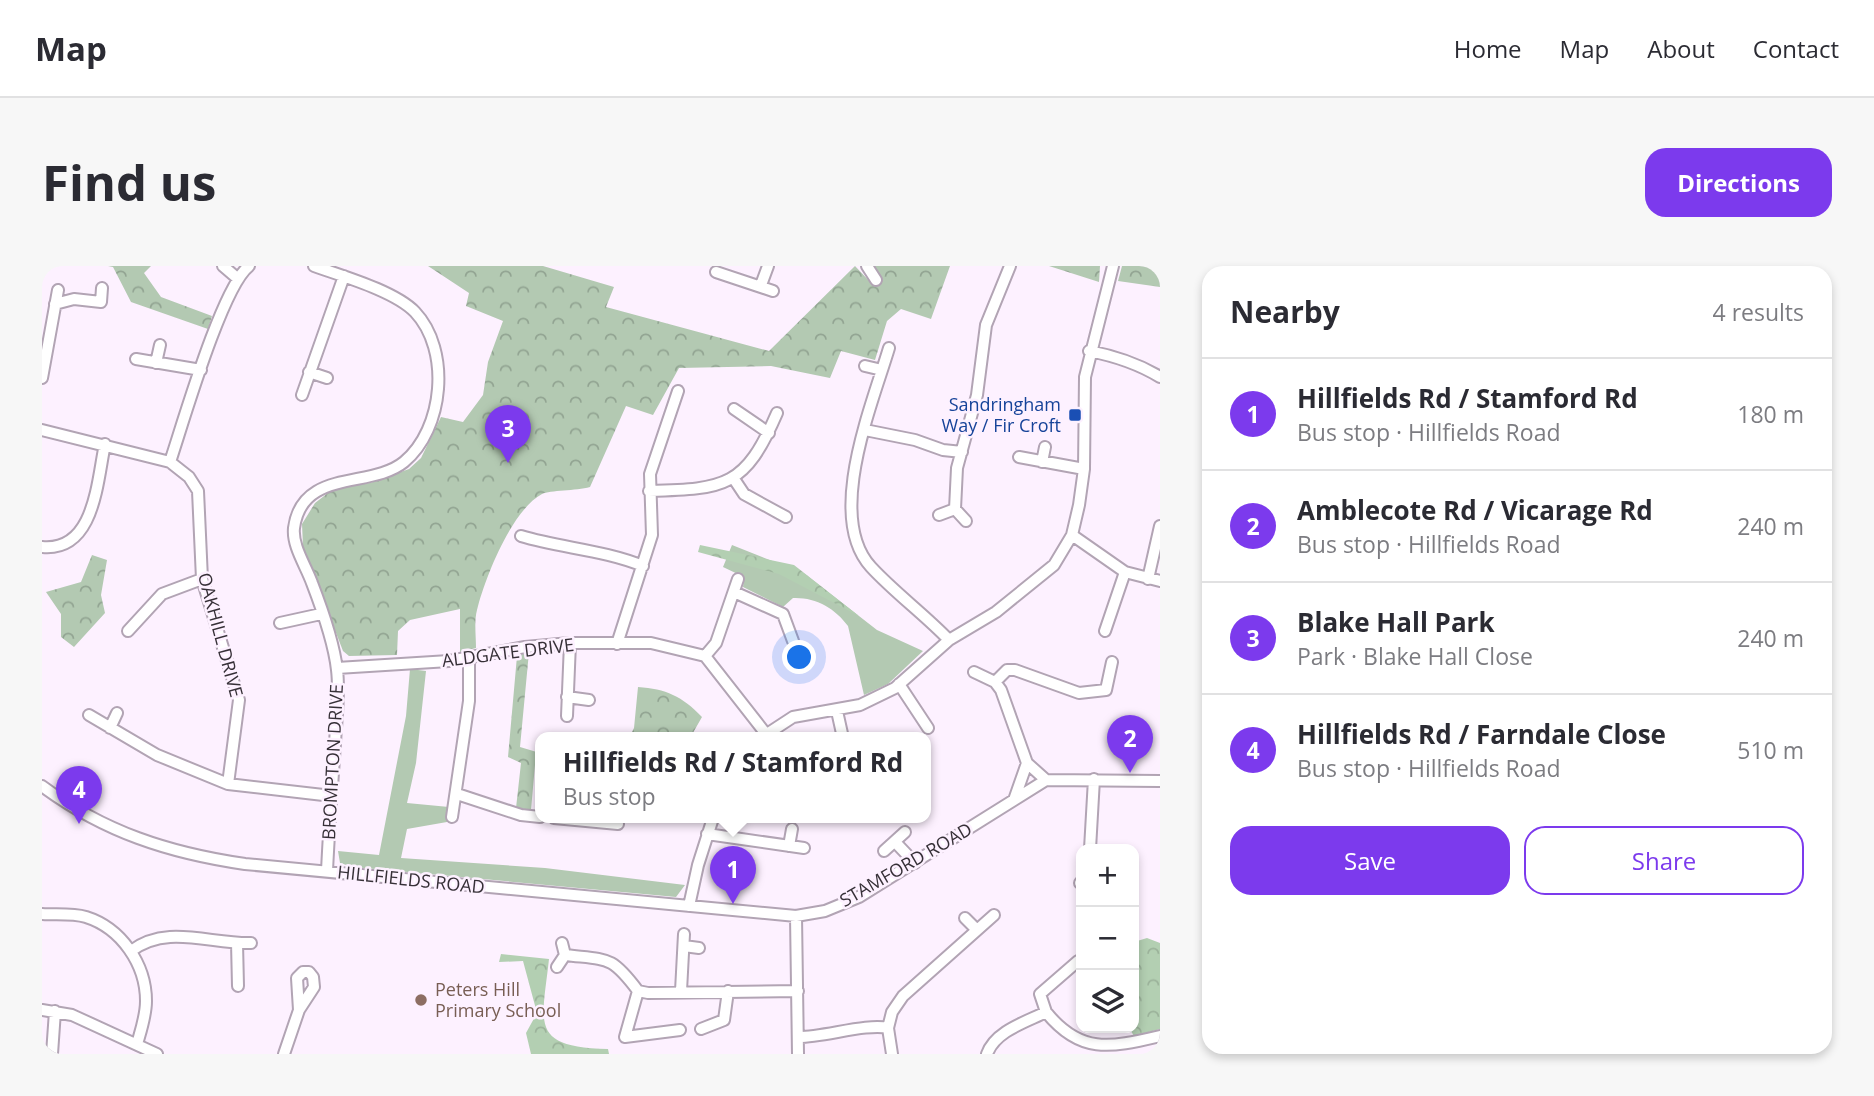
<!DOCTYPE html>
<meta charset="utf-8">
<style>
:root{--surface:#fff;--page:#f7f7f7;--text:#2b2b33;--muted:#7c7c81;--line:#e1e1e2;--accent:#7c3aed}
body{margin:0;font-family:"Open Sans",sans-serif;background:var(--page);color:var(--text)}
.controls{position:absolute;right:21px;bottom:21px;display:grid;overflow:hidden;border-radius:14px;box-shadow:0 4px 10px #0003}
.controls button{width:63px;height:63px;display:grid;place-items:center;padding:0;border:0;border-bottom:2px solid var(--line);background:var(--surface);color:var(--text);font:35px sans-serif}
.you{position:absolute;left:758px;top:392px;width:24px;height:24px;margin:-18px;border:5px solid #fff;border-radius:50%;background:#1a73e8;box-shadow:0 0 0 10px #1a73e833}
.badge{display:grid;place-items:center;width:46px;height:46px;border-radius:50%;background:var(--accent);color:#fff;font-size:23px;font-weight:700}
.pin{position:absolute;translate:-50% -58px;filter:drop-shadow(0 2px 4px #0008)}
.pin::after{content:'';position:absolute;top:37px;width:24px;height:21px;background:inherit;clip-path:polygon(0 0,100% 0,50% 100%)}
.popup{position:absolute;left:493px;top:466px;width:396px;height:91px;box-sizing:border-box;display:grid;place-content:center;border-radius:14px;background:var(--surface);filter:drop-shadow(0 2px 5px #0005);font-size:23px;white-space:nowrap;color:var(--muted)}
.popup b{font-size:26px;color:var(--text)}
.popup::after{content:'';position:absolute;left:50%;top:100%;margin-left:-14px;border:14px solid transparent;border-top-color:var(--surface)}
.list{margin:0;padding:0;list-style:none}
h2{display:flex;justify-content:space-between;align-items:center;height:91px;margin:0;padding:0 28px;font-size:30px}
h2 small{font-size:23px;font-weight:400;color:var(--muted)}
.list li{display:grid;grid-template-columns:46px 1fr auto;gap:21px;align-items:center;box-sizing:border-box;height:112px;padding:0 28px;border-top:2px solid var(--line)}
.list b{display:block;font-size:26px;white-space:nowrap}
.list p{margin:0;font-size:23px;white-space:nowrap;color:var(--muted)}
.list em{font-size:23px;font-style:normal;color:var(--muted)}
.actions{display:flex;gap:14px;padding:21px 28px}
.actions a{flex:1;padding:16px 0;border:2px solid var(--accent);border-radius:21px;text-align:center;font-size:24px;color:var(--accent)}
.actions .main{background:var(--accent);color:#fff}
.icon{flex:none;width:38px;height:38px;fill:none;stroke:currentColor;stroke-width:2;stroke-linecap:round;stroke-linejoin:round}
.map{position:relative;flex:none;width:1118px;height:788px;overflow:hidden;border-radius:21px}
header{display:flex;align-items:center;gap:42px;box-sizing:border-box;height:98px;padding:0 35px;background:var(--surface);border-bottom:2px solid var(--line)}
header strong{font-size:33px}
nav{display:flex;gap:38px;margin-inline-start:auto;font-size:24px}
.intro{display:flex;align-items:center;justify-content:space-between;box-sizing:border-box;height:168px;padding:0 42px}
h1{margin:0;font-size:49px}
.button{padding:18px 32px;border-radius:21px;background:var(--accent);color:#fff;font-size:24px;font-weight:700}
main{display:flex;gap:42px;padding:0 42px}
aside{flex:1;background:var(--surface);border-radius:21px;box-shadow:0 4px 10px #0003}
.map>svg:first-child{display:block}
.green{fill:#b3c9b2}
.forest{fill:url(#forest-crowns)}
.park{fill:url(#park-crowns)}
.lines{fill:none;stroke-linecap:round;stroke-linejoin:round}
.minor-casing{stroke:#b2a4b4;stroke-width:14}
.minor{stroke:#fff;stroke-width:10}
.transit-dot{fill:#1a4fb4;stroke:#fdf1ff;stroke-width:2.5}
.education-dot{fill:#8d6e63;stroke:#fdf1ff;stroke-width:2.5}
.labels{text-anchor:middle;stroke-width:5;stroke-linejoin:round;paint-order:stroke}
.transit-label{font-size:18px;fill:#164399;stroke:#fdf1ff;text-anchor:end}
.street-label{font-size:18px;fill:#363037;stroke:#fdf1ff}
.education-label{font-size:18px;fill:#785e54;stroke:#fdf1ff;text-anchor:start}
</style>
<header>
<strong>Map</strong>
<nav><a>Home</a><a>Map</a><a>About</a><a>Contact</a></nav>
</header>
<div class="intro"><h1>Find us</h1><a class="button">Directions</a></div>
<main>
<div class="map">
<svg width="1118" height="788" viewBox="0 0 1118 788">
<defs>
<pattern id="forest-crowns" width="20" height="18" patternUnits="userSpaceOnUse" patternTransform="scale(1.75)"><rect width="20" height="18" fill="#b3cfb2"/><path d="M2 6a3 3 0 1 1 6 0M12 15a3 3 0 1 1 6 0" fill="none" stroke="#9bb29a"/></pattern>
<pattern id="park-crowns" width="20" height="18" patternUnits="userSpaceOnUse" patternTransform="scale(1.75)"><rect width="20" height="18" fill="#b3c9b2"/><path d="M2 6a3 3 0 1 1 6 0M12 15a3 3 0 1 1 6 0" fill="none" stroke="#92a492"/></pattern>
</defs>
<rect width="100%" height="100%" fill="#fdf1ff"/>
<path class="green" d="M 690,279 L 763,308 L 835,364 L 881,385 L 846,418 L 822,429 L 806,360 C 793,342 773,331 751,332 L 741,341 L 701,321 L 702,311 L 681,301 Z
M 368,403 L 384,405 L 374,497 L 365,537 L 407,541 L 405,556 L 365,563 L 359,592 L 503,602 L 643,619 L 634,631 L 311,601 L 298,597 L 296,585 L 337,589 L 364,450 Z"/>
<path class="forest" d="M 658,279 L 752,299 L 817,350 L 737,308 L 656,286 Z
M 1105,672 L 1118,677 L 1118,763 L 1092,770 L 1087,762 L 1092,762 L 1092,676 Z
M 459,688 L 507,693 C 500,758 487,781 566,783 L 567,788 L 489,788 L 484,767 L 495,747 L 481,695 L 457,696 Z"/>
<path class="park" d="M 66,0 L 109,0 L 102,7 L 119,31 L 170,50 L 166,63 L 89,36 L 71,1 Z
M 386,0 L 501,0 L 572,21 L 564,41 L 727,85 L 813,0 L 832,20 L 839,14 L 832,0 L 908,0 L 889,53 L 859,43 L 845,55 L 833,94 L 799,85 L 788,112 L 729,100 L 637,102 L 611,149 L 584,140 L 548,221 C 534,225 508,224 500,228 C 470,244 443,311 435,344 C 432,355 434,370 434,382 L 418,386 L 418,343 L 368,354 L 356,365 L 355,389 L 307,390 L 301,385 L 261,281 L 260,258 L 273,237 L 295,220 L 328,217 L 367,203 L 379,192 L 399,151 L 421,156 L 441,129 L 446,96 L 461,55 L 424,40 L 427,27 Z
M 1007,0 L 1058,0 L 1057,16 Z
M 1080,0 L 1118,0 L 1118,21 L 1076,15 Z
M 50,289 L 65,294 L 59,329 L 63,347 L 32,381 L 19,371 L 19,348 L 4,326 L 39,316 Z
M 487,386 L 478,481 L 498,487 L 498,499 L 493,499 L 489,544 L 474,542 L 479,497 L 466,491 L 475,390 Z
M 596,421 C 624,423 640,430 660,451 L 648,472 L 587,472 L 592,462 Z"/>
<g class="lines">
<g class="minor-casing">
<path id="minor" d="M 181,0 L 195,12
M 272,0 C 300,10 353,25 373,46 C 409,84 402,163 362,196 C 329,223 260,202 252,262 C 250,280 264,300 270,317 C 280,343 292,376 295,404 C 298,428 294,454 293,478 C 290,520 287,563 285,605
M 825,0 L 834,14
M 674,6 L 731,25
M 719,19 L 726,0
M 13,38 L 32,33 L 59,36 L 60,22
M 847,82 C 830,139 783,251 829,301 C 853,327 882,348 907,374
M 1047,85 C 1073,90 1095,97 1118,111
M 94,93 L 159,104
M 114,97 L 118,79
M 823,100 L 840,104
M 267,106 L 285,112
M 0,112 L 16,24
M 260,129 L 302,10
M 692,143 L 727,167
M 0,164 L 128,196 L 147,211 L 156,225 L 160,313 L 197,434 L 186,518
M 823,164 L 873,174 L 901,184 L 920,186
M 977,191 L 1042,203
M 128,196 C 141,157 180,21 207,0
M 1000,196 L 1003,181
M 692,213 L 702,228 L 744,251
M 607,225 C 684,223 703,221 735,147
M 913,243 L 915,202 L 935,129 L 944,59 L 968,0
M 897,249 L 913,243 L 924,255
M 1030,269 L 1083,306 L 1118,315
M 479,270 C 519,282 562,284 601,300
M 0,281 C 53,286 55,215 63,178
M 1106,313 L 1118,260
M 692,326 L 741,348 L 751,375
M 238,357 L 279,348
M 86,365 L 120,328 L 160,313
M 1063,365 L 1083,306
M 575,378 L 610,269 L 608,208 L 636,125
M 663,390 L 674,377 L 696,313
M 295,402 L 407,395 L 483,381 L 528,377 L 609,377 L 663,390 L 724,468
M 932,406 L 953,416 L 959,424 L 985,497 L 1004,514
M 953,416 L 965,404 L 973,404 L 1037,427 L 1064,424 L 1070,396
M 857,418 L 886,462
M 525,431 L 547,434
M 795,445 L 801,472
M 47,449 L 115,489 L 186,518 L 290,530
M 525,450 L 528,377
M 68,462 L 75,447
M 719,472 L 751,451 L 818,439 L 853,422 L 907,374 L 954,346 L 1012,299 L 1030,269 L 1037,239 L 1042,203 L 1043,111 L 1071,0
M 0,520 C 62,566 127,587 203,598 L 754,650 L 783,645 L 817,631 L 1004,514 L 1118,515
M 415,528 L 479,549 L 498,551
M 972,534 L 985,497
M 410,551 L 427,435 L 427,393
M 512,552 L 576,558
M 665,568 L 762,582
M 854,577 L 873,597
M 747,580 L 750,563
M 1048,583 L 1052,513
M 842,585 L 863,566
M 1038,617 L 1039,616
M 647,640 L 656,599 L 671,552
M 0,648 C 14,649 30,647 44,651 C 79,662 104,698 104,735 C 104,750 99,764 95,778
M 754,650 L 756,788
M 923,652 L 934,663
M 195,677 L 196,720
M 642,680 L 657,682
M 89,685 C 125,658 167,678 209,677
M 523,689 C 566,694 569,689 596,725 L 606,727 L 756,725
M 515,701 L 523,689 L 520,677
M 596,725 L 583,771 L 638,764
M 639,725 L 642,668
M 0,744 L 30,749 L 115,788
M 1004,746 L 998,728 L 1036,695
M 846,762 L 850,746 L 861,730 L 952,649
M 659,763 L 682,754 L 686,725
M 757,771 C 782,771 826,757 846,762 L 850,788
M 10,788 L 13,745
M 242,788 L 257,744 L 272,721 L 271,711 L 267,706 L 261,706 L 255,712 L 257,744
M 945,788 C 953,765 984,756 1004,746 C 1038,788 1067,782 1118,770"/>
</g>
<use href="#minor" class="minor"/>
</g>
<rect class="transit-dot" x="1026" y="142" width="14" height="14" rx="3.5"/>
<circle class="education-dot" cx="379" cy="734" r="7"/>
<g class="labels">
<g class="transit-label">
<text x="1019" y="145">Sandringham<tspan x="1019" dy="21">Way / Fir Croft</tspan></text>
</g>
<g class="street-label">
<text transform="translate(178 369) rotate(75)" y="6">OAKHILL DRIVE</text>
<text transform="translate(466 387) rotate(-7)" y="6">ALDGATE DRIVE</text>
<text transform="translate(291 496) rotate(-87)" y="6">BROMPTON DRIVE</text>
<text transform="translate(864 599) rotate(-30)" y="6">STAMFORD ROAD</text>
<text transform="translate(369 614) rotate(6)" y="6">HILLFIELDS ROAD</text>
</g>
<g class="education-label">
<text x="393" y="730">Peters Hill<tspan x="393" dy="21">Primary School</tspan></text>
</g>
</g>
</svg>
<div class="controls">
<button>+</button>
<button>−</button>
<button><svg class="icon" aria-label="layers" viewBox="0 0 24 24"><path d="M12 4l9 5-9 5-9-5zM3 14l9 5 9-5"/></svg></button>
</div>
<div class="you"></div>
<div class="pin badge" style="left:691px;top:638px">1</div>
<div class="popup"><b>Hillfields Rd / Stamford Rd</b>Bus stop</div>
<div class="pin badge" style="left:1088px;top:507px">2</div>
<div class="pin badge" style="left:466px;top:197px">3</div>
<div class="pin badge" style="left:37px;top:558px">4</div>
</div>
<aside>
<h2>Nearby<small>4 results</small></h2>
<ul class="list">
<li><span class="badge">1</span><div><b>Hillfields Rd / Stamford Rd</b><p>Bus stop · Hillfields Road</p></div><em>180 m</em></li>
<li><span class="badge">2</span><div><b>Amblecote Rd / Vicarage Rd</b><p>Bus stop · Hillfields Road</p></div><em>240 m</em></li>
<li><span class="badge">3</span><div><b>Blake Hall Park</b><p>Park · Blake Hall Close</p></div><em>240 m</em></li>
<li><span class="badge">4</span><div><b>Hillfields Rd / Farndale Close</b><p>Bus stop · Hillfields Road</p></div><em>510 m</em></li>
</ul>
<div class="actions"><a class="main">Save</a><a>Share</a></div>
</aside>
</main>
